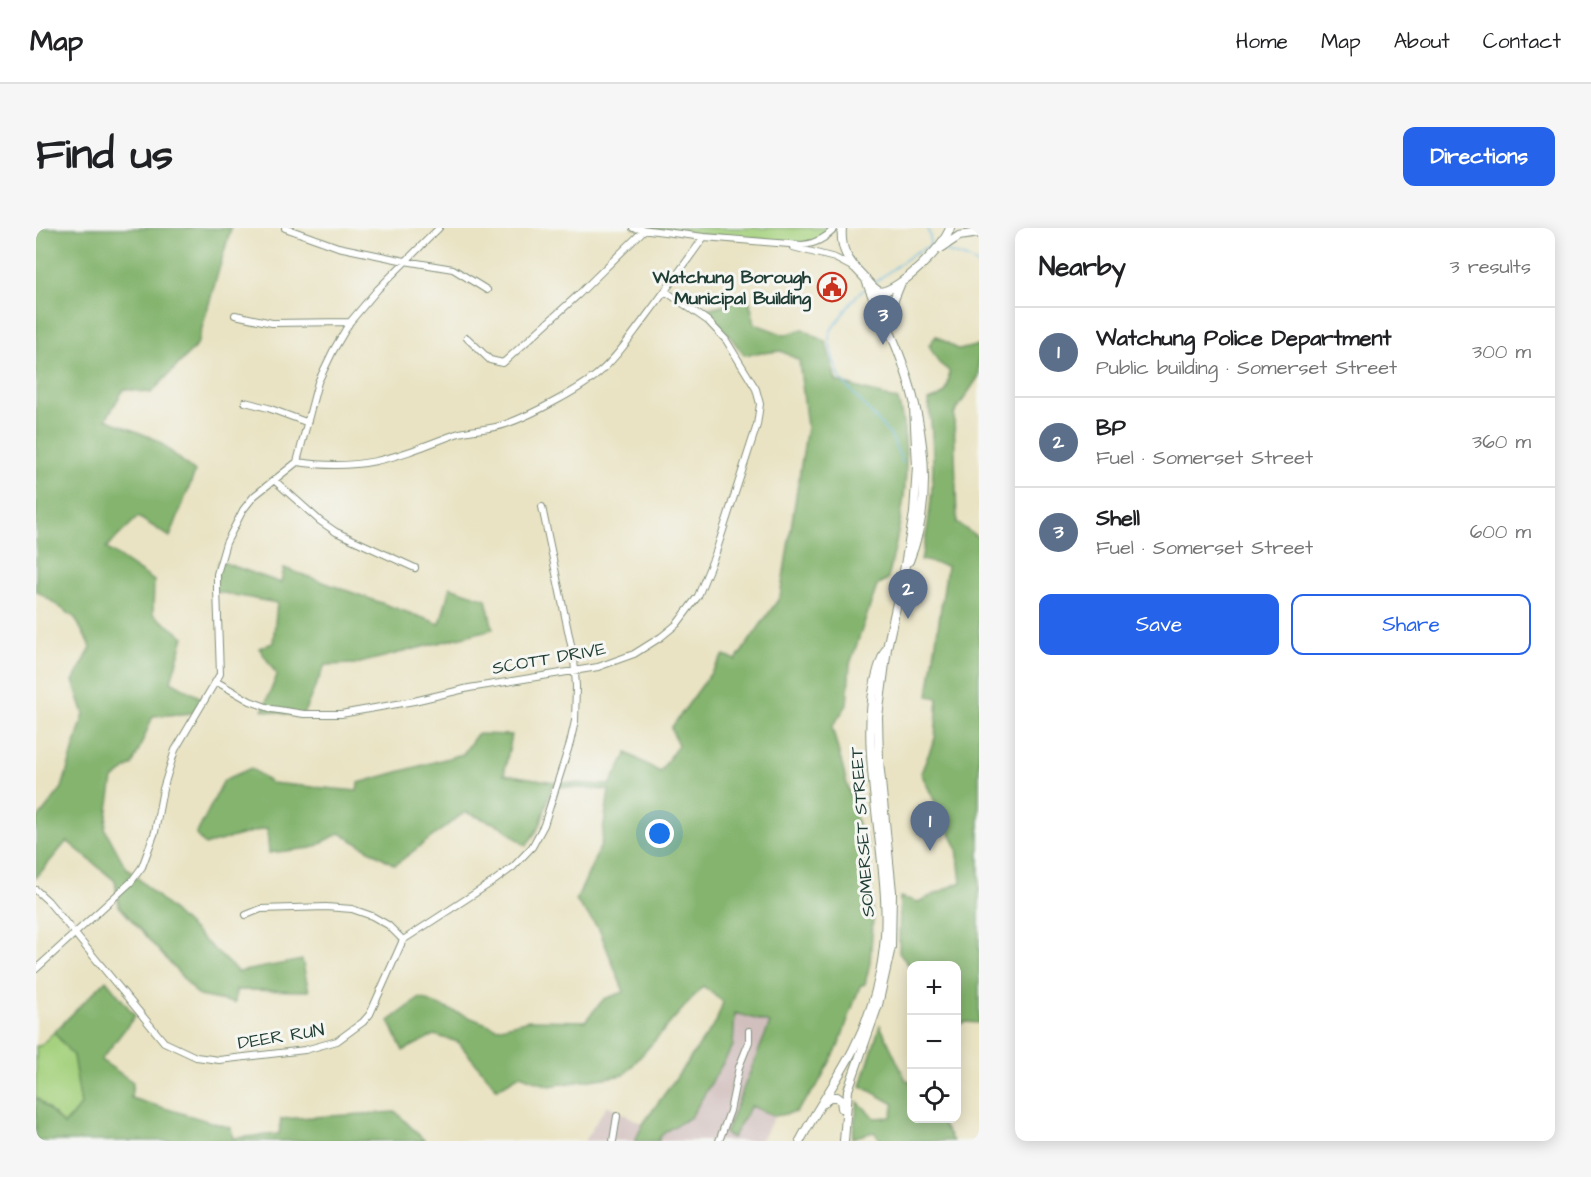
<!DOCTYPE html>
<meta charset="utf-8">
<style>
:root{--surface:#fff;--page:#f6f6f6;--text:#202124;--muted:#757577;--line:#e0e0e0;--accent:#2563eb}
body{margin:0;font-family:"Architects Daughter",sans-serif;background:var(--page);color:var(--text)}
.controls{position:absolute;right:18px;bottom:18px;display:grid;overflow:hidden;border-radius:12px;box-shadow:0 3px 15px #0003}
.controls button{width:54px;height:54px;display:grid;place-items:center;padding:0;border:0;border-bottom:2px solid var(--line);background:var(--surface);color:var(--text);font:30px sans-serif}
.you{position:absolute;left:624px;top:606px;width:21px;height:21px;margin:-15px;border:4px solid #fff;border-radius:50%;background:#1a73e8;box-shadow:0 0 0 9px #1a73e833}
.badge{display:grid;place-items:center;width:39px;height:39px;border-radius:50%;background:var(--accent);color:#fff;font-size:20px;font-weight:700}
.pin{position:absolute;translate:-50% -50px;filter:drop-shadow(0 2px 3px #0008)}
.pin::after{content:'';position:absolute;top:32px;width:21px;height:18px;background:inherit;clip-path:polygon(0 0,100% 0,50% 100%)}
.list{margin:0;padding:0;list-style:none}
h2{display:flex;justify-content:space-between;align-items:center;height:78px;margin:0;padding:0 24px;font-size:26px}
h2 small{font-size:20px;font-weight:400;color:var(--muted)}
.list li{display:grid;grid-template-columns:39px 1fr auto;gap:18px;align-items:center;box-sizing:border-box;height:90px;padding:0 24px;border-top:2px solid var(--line)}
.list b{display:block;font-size:22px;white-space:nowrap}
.list p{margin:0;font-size:20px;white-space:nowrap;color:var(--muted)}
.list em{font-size:20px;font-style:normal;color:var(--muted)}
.actions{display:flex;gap:12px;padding:18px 24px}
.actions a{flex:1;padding:14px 0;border:2px solid var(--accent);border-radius:12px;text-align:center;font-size:21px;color:var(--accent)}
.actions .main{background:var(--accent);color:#fff}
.icon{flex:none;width:33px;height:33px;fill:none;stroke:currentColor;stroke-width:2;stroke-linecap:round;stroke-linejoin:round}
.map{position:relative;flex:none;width:943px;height:913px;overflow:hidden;border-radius:12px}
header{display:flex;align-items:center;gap:36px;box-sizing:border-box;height:84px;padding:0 30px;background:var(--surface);border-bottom:2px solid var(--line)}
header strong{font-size:28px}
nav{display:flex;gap:33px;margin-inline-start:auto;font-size:21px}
.intro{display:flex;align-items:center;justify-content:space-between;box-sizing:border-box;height:144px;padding:0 36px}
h1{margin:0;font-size:42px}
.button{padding:15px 27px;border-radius:12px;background:var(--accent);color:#fff;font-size:21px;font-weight:700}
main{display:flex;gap:36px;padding:0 36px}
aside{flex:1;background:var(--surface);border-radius:12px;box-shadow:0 3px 15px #0003}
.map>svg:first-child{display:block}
.industrial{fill:#d1bfbe}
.green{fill:#a6d27f;stroke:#62885a;stroke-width:1.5}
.forest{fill:#84b46e;stroke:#527851;stroke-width:1.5}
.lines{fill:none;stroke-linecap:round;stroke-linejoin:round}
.stream{stroke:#65b8e1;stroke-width:1.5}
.minor-casing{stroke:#84907c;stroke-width:8}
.major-casing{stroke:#84907c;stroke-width:10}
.minor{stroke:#fff;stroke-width:6}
.major{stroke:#fff;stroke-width:8}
.labels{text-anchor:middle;stroke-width:6;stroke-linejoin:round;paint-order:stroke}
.poi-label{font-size:18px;font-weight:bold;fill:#1f3d34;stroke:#f6f6f2;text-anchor:end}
.street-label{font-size:18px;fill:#1f3d34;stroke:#f6f6f2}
</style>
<header>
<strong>Map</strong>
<nav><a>Home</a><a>Map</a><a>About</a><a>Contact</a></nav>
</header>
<div class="intro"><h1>Find us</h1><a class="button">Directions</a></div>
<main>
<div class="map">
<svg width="943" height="913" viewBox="0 0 943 913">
<rect width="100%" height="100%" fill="#f6f6f2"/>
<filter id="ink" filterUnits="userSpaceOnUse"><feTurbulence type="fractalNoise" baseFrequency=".0167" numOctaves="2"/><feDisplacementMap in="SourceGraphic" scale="12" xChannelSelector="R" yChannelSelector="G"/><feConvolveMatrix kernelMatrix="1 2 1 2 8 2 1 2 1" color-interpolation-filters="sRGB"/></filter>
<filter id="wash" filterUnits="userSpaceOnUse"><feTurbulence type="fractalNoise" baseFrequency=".008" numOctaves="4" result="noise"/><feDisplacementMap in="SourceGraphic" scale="24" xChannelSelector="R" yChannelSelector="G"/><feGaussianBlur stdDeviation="1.35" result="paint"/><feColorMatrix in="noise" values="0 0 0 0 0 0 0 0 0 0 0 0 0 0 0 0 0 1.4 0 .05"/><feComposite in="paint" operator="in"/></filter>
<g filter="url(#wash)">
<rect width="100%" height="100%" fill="#e9e3c3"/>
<path class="industrial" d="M 699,785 L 734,794 L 689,906 L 696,909 L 715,878 L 739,888 L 724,913 L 623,913 L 622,910 L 630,903 L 655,889 Z
M 571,877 L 607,896 L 599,913 L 548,913 Z"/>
<path class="green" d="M 597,0 L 799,0 L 777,16 Z
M 18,804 L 37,827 L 45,877 L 28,897 L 0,869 L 0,818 L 4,818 Z"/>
<path class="forest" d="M 0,0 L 195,0 L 161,117 L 115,165 L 88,161 L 70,191 L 121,212 L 159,244 L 134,309 L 102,289 L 70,320 L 118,353 L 117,386 L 148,409 L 135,453 L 167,471 L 158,485 L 117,488 L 97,536 L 77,551 L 69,601 L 89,638 L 202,744 L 266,732 L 273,763 L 200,762 L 199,775 L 163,768 L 83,678 L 79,653 L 31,613 L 0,650 L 0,593 L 26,560 L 48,486 L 37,453 L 55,420 L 39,390 L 0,362 Z
M 713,71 L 719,96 L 749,107 L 767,101 L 790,114 L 800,153 L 862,172 C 879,232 866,292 852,351 L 841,358 L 814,436 L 811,477 L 796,499 L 822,597 L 831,615 L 837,692 L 834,735 L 829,756 L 824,758 L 802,819 L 781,858 L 760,884 L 739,888 L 715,878 L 696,910 L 689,906 L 734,795 L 699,785 L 697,818 L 655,889 L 630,903 L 623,910 L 623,913 L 599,913 L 607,896 L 680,794 L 687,774 L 667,758 L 588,847 L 513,858 L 484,847 L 461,861 L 422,814 L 398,807 L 367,823 L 353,793 L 384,770 L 461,800 L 493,792 L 549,793 L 568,771 L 588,764 L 563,701 L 540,673 L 565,617 L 573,562 L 516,558 L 504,598 L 490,618 L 465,598 L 429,584 L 359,637 L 304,605 L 276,620 L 233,625 L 231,600 L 169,617 L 160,607 L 188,552 L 215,540 L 235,555 L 321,563 L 322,555 L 427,526 L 441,506 L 476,507 L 468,546 L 518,554 L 574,557 L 591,525 L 624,544 L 642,517 L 635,500 L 688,427 L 700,432 L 744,369 L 771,199 L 763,132 L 745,123 L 708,127 L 692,106 L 669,81 Z
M 900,108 L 923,122 L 943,117 L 943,148 L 918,186 L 921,295 L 943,310 L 943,795 L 929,794 L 921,797 L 921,738 L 876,738 L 875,740 L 863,725 L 864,669 L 882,674 L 925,654 L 921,620 L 885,545 L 899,510 L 902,470 L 892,468 L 911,338 L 885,332 C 897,280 901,226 892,173 C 911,167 913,163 913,143 L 903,135 L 893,117 Z
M 183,333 L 245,355 L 248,340 L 404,396 L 414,359 L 450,371 L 457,401 L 320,436 L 289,437 L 266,489 L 227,482 L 241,447 L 223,420 L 237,415 L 241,375 L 176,363 Z
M 70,752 L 99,788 L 65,832 L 97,854 L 95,870 L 195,900 L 197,910 L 243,906 L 245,891 L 360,884 L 389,913 L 0,913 L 0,869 L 28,897 L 45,877 L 37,828 L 18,804 Z
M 844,797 L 870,852 L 875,853 L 876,890 L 903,891 L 917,913 L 846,913 L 838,904 L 816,910 L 822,874 L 839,890 L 855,889 L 858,876 L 825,858 Z"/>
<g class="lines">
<path class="stream" d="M 908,23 L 931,30 L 943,38
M 838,55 L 878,25 L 894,18 L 894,8 L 891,0
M 829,61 L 821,67 L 795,102 L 793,110 L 797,131 L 804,150 L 855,208 L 867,235"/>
</g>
</g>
<g filter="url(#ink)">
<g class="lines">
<g class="minor-casing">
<path id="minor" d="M 249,0 L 302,19 L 369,33 L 417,41 L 451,62
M 597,0 L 668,9 L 766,17 C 780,16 790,10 799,0
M 757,19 L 799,30 L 818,40
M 199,87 L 236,95 L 314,94
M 431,110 L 454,132 L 467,135 L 542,67 L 607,3
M 209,174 L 232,180 L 270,194
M 261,234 L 282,154 L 297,123 L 314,94 L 342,61 L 403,0
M 238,252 L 284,293 L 300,304 L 379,340
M 181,454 L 214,473 L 236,481 L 268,486 L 305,486 L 378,473 L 433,460 L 562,439 L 598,426 L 625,409 L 641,396 L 662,368 L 680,324 L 721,197 L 724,176 L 720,161 L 690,112 L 672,93 L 629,63
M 0,662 L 12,673 L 128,814 L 160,829 L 183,832 L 269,822 L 301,813 L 327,794 L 334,786 L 367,712 L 458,653 L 477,639 L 496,619 L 508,597 L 534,515 L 539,493 L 540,458 L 538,431 L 506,279
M 210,687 L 225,681 L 290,679 L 316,681 L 336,688 L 352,697 L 367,712
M 0,741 L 95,654 L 106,639 L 119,604 L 127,561 L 139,522 L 184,446 L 181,361 L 181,346 L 190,315 L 207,282 L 218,268 L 261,234 C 327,244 360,229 420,206 C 436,201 454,202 470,196 C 495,187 546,161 565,143 C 582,128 595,108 609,90 C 629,63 649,36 668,9
M 577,913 L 581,888
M 683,913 L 694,883 L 703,839 L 713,814 L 713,803"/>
</g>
<g class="major-casing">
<path id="major" d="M 806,0 C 804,21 812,33 826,47 C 832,53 836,60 844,64 C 864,62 908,19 914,0
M 905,20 L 923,8 L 943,5
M 830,52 C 835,65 840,78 846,90 C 848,96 853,100 855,106 C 885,174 902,262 873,333
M 854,102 L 855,79 L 864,57
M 788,875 L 793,869 L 801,869 L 805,872 L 806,880
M 764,913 C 780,882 801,853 817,822 C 835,787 846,748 849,708 C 855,623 813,500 849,423
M 808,913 L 812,862 L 842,777 L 855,719 L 856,664 L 843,533 L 842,489 L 851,420 L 868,343 L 878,285 L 881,238 L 878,179"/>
</g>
<use href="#minor" class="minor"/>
<use href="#major" class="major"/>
</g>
</g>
<defs>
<g id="civic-ring" transform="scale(1.5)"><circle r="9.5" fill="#f6f6f2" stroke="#c8321e" stroke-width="1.5"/><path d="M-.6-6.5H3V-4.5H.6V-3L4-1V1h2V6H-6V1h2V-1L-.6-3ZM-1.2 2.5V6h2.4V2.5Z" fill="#c8321e"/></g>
</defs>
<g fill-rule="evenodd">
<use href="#civic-ring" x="796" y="59"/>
</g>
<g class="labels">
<g class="poi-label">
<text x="775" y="55">Watchung Borough<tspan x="775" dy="21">Municipal Building</tspan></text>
</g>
<g class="street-label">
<text transform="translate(513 430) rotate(-10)" y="6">SCOTT DRIVE</text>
<text transform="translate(826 604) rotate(-94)" y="6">SOMERSET STREET</text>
<text transform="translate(245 808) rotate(-9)" y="6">DEER RUN</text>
</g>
</g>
</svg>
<div class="controls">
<button>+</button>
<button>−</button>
<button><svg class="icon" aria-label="locate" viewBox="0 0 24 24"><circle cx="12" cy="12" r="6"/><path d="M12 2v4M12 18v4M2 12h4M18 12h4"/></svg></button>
</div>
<div class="you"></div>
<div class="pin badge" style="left:894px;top:623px;background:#5c6f8a">1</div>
<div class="pin badge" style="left:872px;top:391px;background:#5c6f8a">2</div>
<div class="pin badge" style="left:847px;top:117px;background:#5c6f8a">3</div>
</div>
<aside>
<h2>Nearby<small>3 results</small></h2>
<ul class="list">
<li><span class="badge" style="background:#5c6f8a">1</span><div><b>Watchung Police Department</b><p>Public building · Somerset Street</p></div><em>300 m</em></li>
<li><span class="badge" style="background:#5c6f8a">2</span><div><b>BP</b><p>Fuel · Somerset Street</p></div><em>360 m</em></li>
<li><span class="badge" style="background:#5c6f8a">3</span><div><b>Shell</b><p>Fuel · Somerset Street</p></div><em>600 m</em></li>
</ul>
<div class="actions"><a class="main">Save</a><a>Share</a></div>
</aside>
</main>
